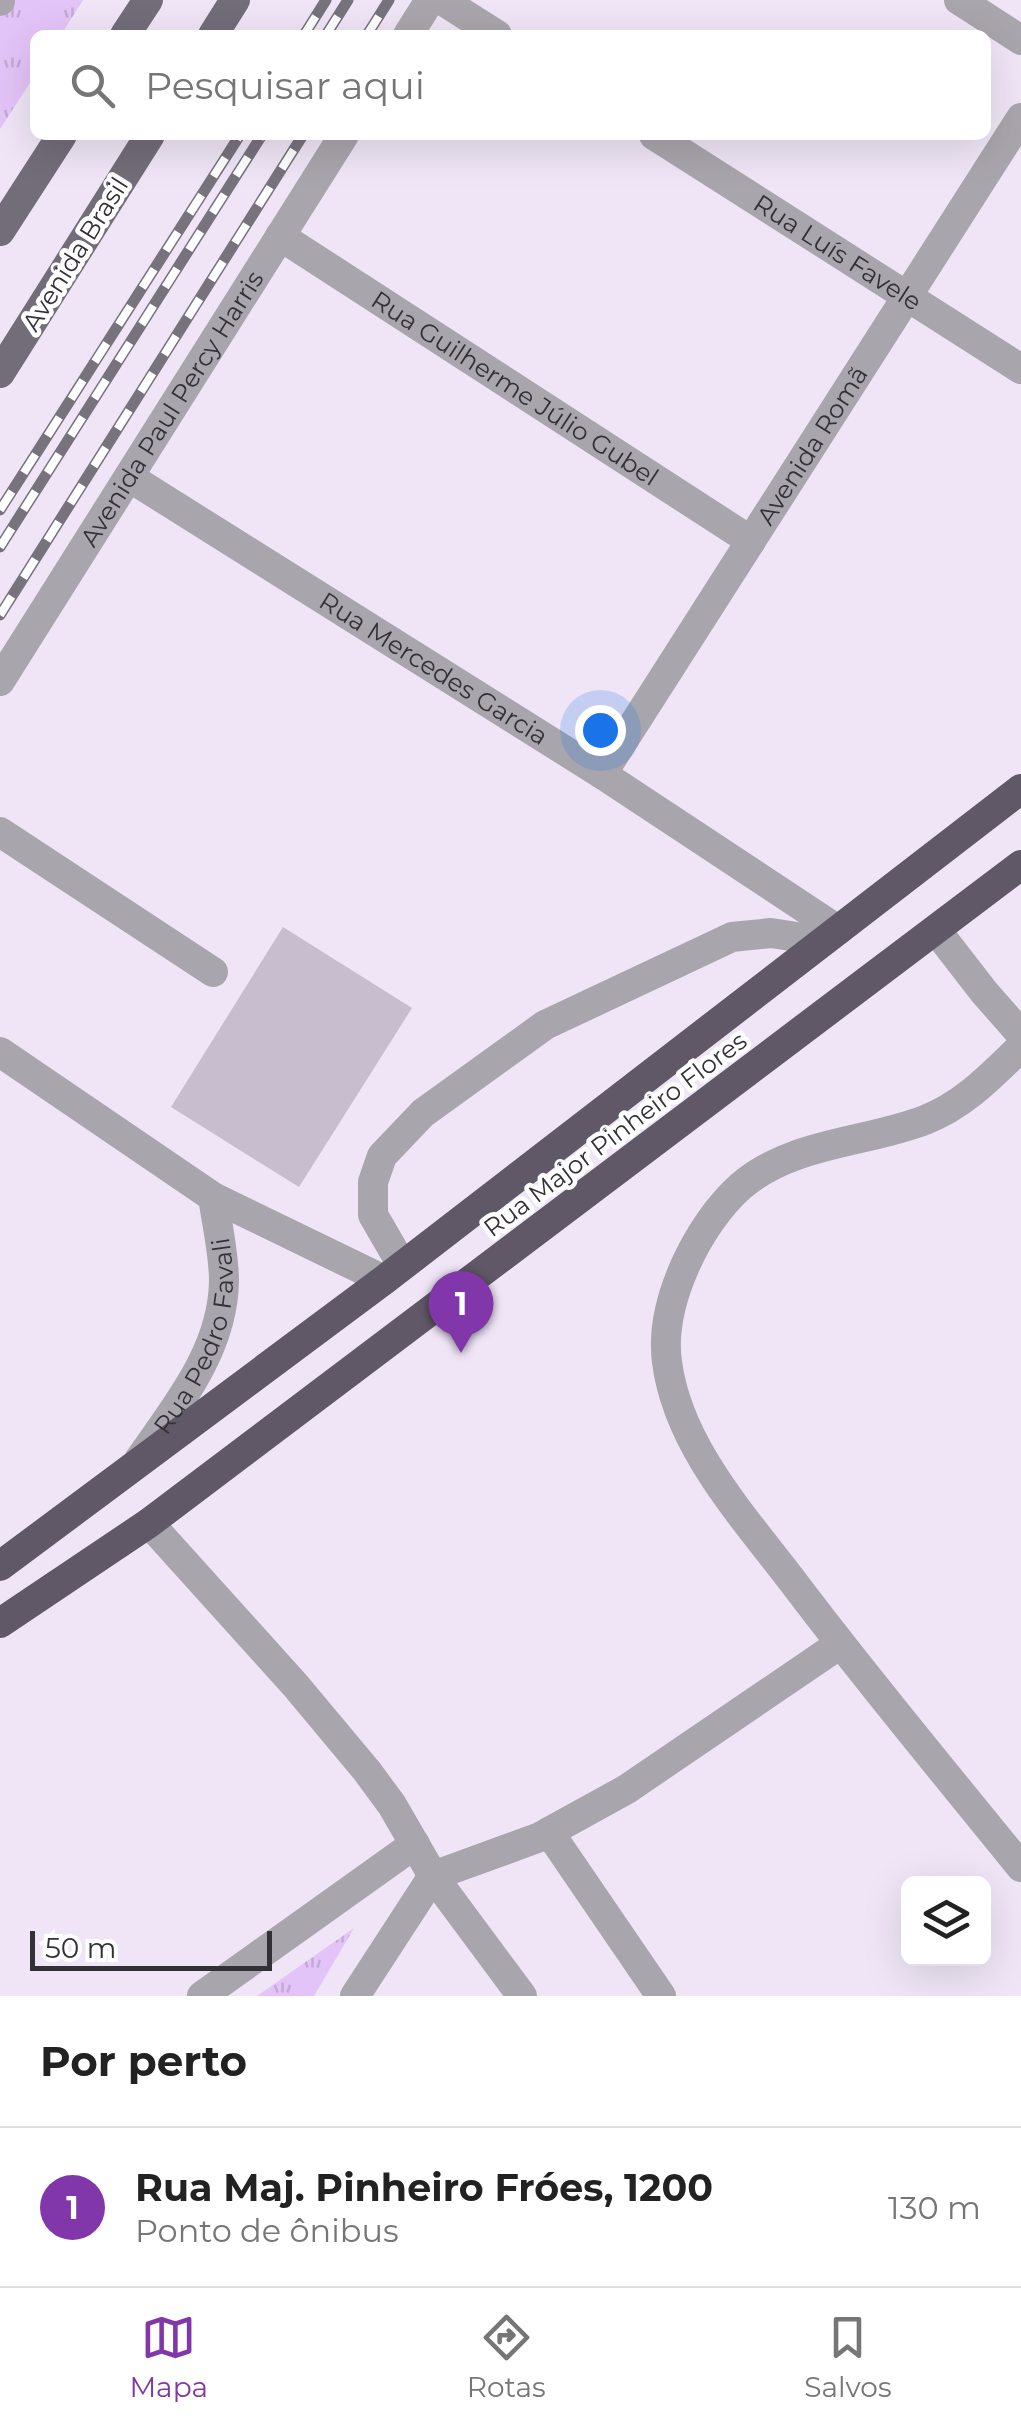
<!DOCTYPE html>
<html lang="pt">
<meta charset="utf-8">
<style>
:root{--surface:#fff;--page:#f6f6f6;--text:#222;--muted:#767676;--line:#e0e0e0;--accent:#8137a9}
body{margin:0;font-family:Montserrat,sans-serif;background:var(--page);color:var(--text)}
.controls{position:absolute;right:30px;bottom:30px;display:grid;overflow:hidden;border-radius:15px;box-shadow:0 10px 40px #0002}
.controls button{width:90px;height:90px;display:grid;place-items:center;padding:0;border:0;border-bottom:2px solid var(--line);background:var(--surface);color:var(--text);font:50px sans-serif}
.scale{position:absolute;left:30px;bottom:25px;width:242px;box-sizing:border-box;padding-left:10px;border:5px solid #343037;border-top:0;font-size:28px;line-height:35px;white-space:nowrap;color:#343037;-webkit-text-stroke:8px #fff;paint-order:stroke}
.you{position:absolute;left:600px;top:730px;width:35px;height:35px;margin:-25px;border:8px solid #fff;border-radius:50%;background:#1a73e8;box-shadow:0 0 0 15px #1a73e833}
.badge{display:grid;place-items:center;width:65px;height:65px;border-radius:50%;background:var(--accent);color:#fff;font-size:32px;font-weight:700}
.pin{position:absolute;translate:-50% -82px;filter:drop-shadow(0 2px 5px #0008)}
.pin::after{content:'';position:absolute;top:52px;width:35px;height:30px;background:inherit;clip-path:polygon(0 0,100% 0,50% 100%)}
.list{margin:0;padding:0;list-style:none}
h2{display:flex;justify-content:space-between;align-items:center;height:130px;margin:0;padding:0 40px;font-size:42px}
h2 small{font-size:32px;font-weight:400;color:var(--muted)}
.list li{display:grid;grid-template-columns:65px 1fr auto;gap:30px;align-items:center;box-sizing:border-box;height:160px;padding:0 40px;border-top:2px solid var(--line)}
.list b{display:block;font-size:38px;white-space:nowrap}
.list p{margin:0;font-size:32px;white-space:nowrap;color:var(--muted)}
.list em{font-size:32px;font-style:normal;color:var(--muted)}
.icon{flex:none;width:55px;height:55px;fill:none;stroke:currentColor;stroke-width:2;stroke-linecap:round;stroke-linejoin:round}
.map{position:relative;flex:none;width:1021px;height:1996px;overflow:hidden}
.search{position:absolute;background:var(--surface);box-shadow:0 10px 40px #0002;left:30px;right:30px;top:30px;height:110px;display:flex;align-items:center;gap:25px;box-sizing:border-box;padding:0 35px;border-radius:15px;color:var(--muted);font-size:38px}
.sheet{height:290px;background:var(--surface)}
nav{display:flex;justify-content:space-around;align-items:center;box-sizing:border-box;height:140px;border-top:2px solid var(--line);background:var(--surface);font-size:28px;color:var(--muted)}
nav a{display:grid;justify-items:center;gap:5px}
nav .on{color:var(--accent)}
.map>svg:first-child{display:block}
.grass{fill:url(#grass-tufts)}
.building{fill:#c7bdce}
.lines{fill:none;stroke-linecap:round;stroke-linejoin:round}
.minor{stroke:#a9a5ac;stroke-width:30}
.major{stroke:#736c79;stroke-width:30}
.highway{stroke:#605866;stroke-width:30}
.rail-casing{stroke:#78727d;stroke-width:11}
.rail{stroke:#fff;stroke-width:8;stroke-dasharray:22;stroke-linecap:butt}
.labels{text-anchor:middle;stroke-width:9;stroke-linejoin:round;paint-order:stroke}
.street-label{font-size:25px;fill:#343037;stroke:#fff}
</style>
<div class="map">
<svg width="1021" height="1996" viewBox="0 0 1021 1996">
<defs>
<pattern id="grass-tufts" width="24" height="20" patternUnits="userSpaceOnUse" patternTransform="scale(2.5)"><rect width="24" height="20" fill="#e3c4f8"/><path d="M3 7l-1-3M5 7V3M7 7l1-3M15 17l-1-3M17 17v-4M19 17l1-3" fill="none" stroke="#c3a9d5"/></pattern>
</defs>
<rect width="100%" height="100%" fill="#efe5f6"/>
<path class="grass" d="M 0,0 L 83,0 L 61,35 L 35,35 L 35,75 L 0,129 Z
M 354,1928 L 314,1996 L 257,1996 Z"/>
<path class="building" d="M 283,927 L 412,1008 L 299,1187 L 171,1107 Z"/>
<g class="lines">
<g class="minor">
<path d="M 442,0 L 497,35"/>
<path d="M 959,0 L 1021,40"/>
<path d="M 0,1 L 0,0"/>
<path d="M 408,35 L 430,0"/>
<path id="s1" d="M 654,135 L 1021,369"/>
<path id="s2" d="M 280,236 L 751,541"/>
<path id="s3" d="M 129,477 L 602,774 L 838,930"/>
<path id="s4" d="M 0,681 L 344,135"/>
<path id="s5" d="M 602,774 L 1021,118"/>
<path d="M 0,832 L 213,972"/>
<path d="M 936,930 L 984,992 L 1021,1034"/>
<path d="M 1021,1047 C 992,1075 964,1105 925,1120 C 866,1143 792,1142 741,1186 C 698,1224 659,1303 667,1362 C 678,1447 744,1517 794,1583 C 867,1680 945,1773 1021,1867"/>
<path d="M 0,1052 L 213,1197 L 384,1280"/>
<path d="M 402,1265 L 373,1215 L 373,1182 L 382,1156 L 423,1113 L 545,1025 L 732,937 L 771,933 L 823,941"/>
<path id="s6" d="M 139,1460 C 176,1406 223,1351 224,1281 C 224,1254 217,1224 213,1197"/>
<path d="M 149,1523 L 296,1686 L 367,1771 L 392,1805 L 433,1876 L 522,1996"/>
<path d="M 549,1832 L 661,1996"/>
<path d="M 202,1996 L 415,1844"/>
<path d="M 355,1996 L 433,1876 L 540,1837 L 627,1789 L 840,1644"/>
</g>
<path class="major" d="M 125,35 L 148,0
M 213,35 L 235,0
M 0,231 L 62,135
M 0,373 L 150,135"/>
<path class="highway" d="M 0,1566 L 384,1280 L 1021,789
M 0,1623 L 149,1523 L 1021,865"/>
<g class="rail-casing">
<path id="rail" d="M 304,35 L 326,0
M 326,35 L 348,0
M 367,35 L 389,0
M 0,510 L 240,135
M 0,547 L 262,135
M 0,615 L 303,135"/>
</g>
<use href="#rail" class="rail"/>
</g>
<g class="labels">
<g class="street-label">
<text dy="9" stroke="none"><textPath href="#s1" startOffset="218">Rua Luís Favele</textPath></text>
<text transform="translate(75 254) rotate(-58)" y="9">Avenida Brasil</text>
<text dy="9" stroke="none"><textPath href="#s2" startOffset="280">Rua Guilherme Júlio Gubel</textPath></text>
<text dy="9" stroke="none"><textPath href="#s4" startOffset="322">Avenida Paul Percy Harris</textPath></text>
<text dy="9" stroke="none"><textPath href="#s5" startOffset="390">Avenida Romã</textPath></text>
<text dy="9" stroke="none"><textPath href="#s3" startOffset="360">Rua Mercedes Garcia</textPath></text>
<text transform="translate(615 1134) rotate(-37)" y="9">Rua Major Pinheiro Flores</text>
<text dy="9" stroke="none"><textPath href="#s6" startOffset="140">Rua Pedro Favali</textPath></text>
</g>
</g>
</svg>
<div class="controls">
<button><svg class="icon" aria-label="layers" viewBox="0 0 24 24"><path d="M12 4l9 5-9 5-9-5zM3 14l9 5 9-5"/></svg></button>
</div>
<div class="scale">50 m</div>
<div class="you"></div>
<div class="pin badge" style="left:461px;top:1353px">1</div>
<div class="search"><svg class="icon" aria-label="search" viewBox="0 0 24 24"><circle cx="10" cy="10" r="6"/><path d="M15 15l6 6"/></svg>Pesquisar aqui</div>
</div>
<section class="sheet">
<h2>Por perto<small></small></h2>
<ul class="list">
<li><span class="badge">1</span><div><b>Rua Maj. Pinheiro Fróes, 1200</b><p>Ponto de ônibus</p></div><em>130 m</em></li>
</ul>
</section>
<nav>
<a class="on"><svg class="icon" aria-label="map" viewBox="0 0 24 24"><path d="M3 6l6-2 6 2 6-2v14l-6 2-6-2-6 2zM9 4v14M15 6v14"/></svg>Mapa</a>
<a><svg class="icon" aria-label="directions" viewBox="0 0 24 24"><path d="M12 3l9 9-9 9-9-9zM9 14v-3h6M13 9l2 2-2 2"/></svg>Rotas</a>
<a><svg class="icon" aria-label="saved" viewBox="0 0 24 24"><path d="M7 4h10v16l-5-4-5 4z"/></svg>Salvos</a>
</nav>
